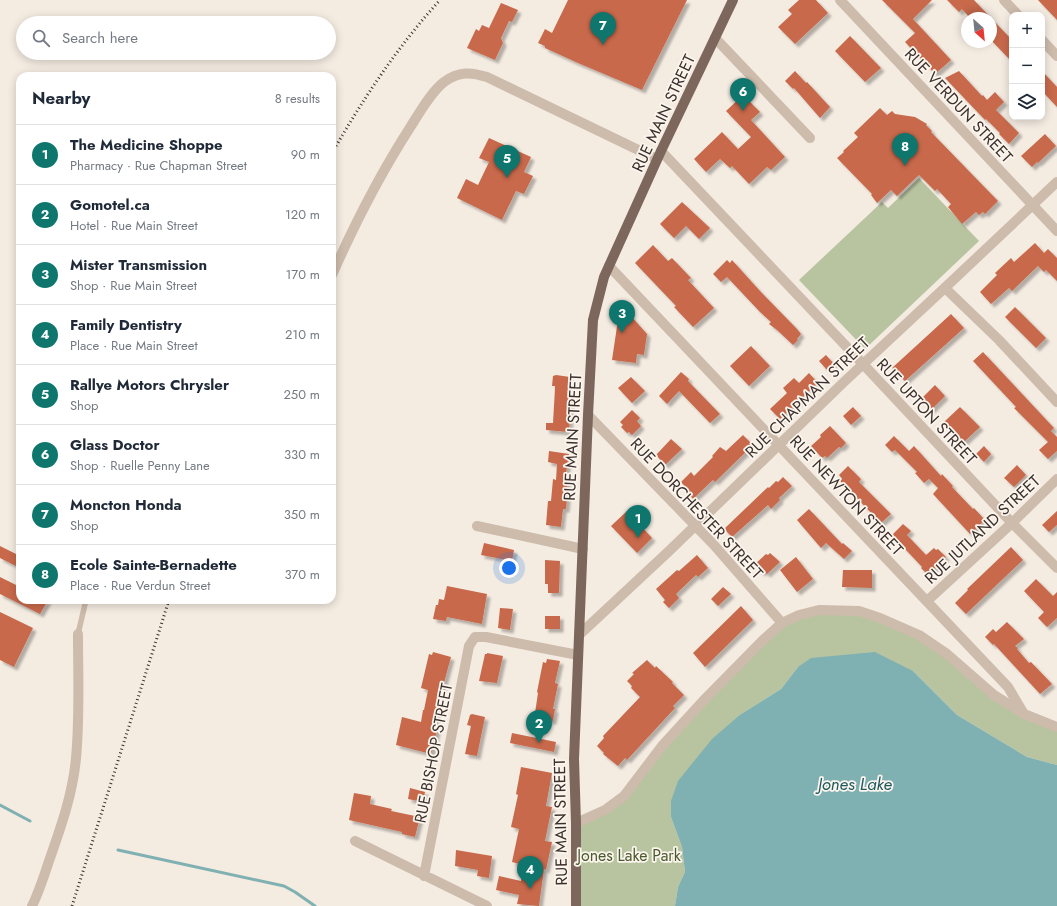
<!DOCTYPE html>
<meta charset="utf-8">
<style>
:root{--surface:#fff;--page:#f6f6f7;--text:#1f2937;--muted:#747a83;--line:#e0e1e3;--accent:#0f766e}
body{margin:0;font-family:Jost,sans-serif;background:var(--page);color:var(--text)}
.controls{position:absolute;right:12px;top:12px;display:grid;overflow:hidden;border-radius:8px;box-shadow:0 2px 10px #0003}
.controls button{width:36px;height:36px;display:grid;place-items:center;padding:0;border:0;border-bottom:1px solid var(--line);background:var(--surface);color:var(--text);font:20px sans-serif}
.compass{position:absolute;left:961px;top:12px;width:36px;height:36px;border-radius:50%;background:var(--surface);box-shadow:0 2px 10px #0003;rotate:153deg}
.you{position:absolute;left:509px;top:568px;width:14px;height:14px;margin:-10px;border:3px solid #fff;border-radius:50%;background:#1a73e8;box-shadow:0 0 0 6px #1a73e833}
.badge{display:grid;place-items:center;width:26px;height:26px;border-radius:50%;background:var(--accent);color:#fff;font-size:13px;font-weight:700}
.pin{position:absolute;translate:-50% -33px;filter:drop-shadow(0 1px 2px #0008)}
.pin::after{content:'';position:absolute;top:21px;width:14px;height:12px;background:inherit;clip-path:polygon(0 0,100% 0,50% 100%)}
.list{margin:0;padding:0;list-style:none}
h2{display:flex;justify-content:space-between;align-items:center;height:52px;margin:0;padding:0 16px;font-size:17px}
h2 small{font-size:13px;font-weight:400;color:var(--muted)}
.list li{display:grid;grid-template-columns:26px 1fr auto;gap:12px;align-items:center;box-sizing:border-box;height:60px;padding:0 16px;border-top:1px solid var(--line)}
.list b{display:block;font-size:15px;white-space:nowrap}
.list p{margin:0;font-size:13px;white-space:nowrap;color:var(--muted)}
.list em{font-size:13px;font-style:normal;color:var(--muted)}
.icon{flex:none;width:22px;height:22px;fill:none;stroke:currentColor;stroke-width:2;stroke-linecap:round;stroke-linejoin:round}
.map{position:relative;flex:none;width:1057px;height:906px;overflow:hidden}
.search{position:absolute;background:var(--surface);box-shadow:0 2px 10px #0003;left:16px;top:16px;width:320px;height:44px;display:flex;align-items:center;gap:10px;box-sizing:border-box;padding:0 14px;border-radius:22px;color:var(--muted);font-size:15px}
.panel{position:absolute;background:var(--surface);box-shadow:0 2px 10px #0003;left:16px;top:72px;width:320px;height:532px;border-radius:12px}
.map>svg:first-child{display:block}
.green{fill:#b8c4a0}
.water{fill:#7fb0b2}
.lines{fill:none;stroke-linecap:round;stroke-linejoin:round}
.stream{stroke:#7fb0b2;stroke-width:3}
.building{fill:#c8694b;filter:url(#shadow)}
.service{stroke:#cdbbac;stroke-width:5.5}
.minor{stroke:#cdbbac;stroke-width:10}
.primary{stroke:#7d675c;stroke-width:10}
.rail{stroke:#3b302b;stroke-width:3;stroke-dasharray:1 3;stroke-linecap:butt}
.labels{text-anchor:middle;stroke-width:3.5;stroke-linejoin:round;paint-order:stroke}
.street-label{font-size:16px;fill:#3b302b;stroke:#fbf5ee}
.park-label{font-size:16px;fill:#4a5a2e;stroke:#fbf5ee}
.water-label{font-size:17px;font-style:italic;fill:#1f5a5e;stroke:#fbf5ee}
</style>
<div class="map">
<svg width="1057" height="906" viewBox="0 0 1057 906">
<defs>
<filter id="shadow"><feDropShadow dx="3.5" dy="3.5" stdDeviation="1" flood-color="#0004"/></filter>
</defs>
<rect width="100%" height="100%" fill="#f4ebe1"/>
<path class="green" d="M 919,178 L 979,241 L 865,349 L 799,280 L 882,202 L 888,208 Z
M 859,611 L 919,635 L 994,695 L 1057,727 L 1057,765 L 1027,757 L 957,715 L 913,671 L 798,667 L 781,689 L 741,714 L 671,817 L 682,847 L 685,872 L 678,887 L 675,906 L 576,906 L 576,823 L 605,810 L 763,640 L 799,615 Z"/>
<path class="water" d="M 875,652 L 913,671 L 957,715 L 1027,757 L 1057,765 L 1057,906 L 675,906 L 678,887 L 685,872 L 682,847 L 671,817 L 671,801 L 678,781 L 712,739 L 741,714 L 781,689 L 798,667 L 811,658 Z"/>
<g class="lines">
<path class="stream" d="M 0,805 L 30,821
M 118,850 L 284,886 L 295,892 L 315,906"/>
</g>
<path class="building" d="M 568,0 L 687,0 L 642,90 L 578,63 L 545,48 L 545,46 L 538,43 L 545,29 L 552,33 Z
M 799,0 L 816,0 L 828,13 L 795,44 L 778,27 L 792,14 L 788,10 Z
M 882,0 L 932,0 L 913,19 L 951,60 L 935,74 L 905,42 L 915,33 Z
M 947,0 L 974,0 L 991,18 L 970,18 L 962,9 L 959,12 Z
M 1038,0 L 1057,0 L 1057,20 Z
M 501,3 L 518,10 L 512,22 L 509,21 L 501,38 L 503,43 L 495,60 L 467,48 L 476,29 L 479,31 L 482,25 L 489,28 Z
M 991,18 L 1012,40 L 1012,62 L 991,40 Z
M 850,36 L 881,68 L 865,82 L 835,51 Z
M 795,71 L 806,83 L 807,82 L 830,107 L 820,118 L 794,88 L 793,89 L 785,81 Z
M 959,71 L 982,96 L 983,95 L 987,100 L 995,92 L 1004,102 L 996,110 L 1019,133 L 1009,144 L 999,134 L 1000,133 L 986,119 L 985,120 L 945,78 Z
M 1042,71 L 1057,87 L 1057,107 L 1042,91 Z
M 743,95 L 760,112 L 751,120 L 785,157 L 771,170 L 767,167 L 749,184 L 732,166 L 730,168 L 720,159 L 706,172 L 694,159 L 722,132 L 738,149 L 751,137 L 726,111 Z
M 880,108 L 887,115 L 892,111 L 895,114 L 915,117 L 927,124 L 926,125 L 932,131 L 931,132 L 998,201 L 985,214 L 983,212 L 979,215 L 976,212 L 962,224 L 948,207 L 951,204 L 937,189 L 935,191 L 919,175 L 897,196 L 891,190 L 877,203 L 871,195 L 872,194 L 837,158 L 844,152 L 843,151 L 858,137 L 854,133 Z
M 1045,134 L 1056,146 L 1038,163 L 1037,162 L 1032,167 L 1021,156 Z
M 489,138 L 531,157 L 524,172 L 533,176 L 524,194 L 516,191 L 502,220 L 457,198 L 466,179 L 478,185 L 489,162 L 479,158 Z
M 682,202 L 710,228 L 699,239 L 686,226 L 674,238 L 660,224 Z
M 1035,243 L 1044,253 L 1048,249 L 1057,258 L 1057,281 L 1046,270 L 1044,272 L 1038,266 L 1012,291 L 1009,288 L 991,304 L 980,292 L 997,275 L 995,273 L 1011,258 L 1014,262 Z
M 653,245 L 668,261 L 672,258 L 691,278 L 688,280 L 714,308 L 693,327 L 674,307 L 676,306 L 635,263 Z
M 727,260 L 730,263 L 732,260 L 760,291 L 797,329 L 801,334 L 797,339 L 798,340 L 793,345 L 777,330 L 769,324 L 771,322 L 760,312 L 727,277 L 721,282 L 713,274 Z
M 1015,307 L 1046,338 L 1036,348 L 1005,317 Z
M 619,313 L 630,315 L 647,334 L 644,355 L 637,354 L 636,363 L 612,360 Z
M 951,314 L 964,328 L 905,381 L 892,368 Z
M 751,346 L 770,366 L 749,386 L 730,366 Z
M 983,352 L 1054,428 L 1051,431 L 1057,437 L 1057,451 L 1048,459 L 1039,450 L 1048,442 L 1014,408 L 1016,407 L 973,361 Z
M 826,355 L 835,365 L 828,371 L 819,361 Z
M 681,372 L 689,379 L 688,381 L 720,414 L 710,423 L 679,391 L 667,404 L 659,396 Z
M 809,373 L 818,383 L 780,419 L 770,409 L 787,393 L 783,388 L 794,378 L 799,383 Z
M 556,375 L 570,377 L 568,396 L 571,396 L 569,432 L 546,430 L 546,423 L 553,423 L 555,388 L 555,386 L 552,386 L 553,376 Z
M 631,377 L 645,391 L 632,403 L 618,388 Z
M 935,385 L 945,396 L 931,410 L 921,399 Z
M 853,407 L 861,416 L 851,425 L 843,416 Z
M 960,407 L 980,427 L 964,442 L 944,422 Z
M 632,410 L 640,418 L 637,421 L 641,426 L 632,435 L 629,432 L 627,433 L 621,427 L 623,425 L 620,422 Z
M 830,426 L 846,443 L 841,448 L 839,447 L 827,458 L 825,456 L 822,458 L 811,446 L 821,437 L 820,435 Z
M 743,435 L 753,445 L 715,482 L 713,480 L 693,499 L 687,492 L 688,490 L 681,482 L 691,472 L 694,476 L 713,457 L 712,456 L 720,447 L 726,451 Z
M 894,436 L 909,451 L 914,446 L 941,476 L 942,474 L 953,486 L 952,487 L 973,509 L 974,508 L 985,520 L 970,534 L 933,494 L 938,488 L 929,479 L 924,483 L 915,473 L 917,472 L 895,450 L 892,452 L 885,445 Z
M 671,439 L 682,449 L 665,465 L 656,455 Z
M 984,446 L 991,454 L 984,462 L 976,454 Z
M 549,451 L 569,454 L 566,473 L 568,473 L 566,498 L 567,498 L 566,509 L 563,509 L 561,527 L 546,525 L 548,501 L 551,501 L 553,479 L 556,480 L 557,464 L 548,462 Z
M 1017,465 L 1026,475 L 1014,487 L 1004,478 Z
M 848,466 L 861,479 L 859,482 L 891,514 L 881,523 L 840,481 L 842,479 L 839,475 Z
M 783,477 L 792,486 L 779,498 L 780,500 L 771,509 L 768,505 L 732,537 L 724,529 L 768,487 L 769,488 L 776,481 L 778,482 Z
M 809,509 L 842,544 L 843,543 L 852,551 L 844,559 L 826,543 L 821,548 L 797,520 Z
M 627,511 L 652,538 L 637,553 L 611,526 Z
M 1057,511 L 1057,525 L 1049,532 L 1042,525 Z
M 903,524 L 911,531 L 907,535 L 926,555 L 934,548 L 936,550 L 938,549 L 946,557 L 934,569 L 933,568 L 927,574 L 921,568 L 922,567 L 892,535 Z
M 484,543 L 514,550 L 512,561 L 481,555 Z
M 0,546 L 20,556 L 20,568 L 0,558 Z
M 1011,547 L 1023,560 L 966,614 L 955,603 L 968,590 L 967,589 Z
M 770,553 L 780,562 L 767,574 L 764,571 L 762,573 L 754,565 L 766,554 L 768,555 Z
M 697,555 L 708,568 L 698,577 L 696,575 L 676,594 L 679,598 L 669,608 L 663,602 L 665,600 L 656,589 L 677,570 L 679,571 Z
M 796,557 L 813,579 L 797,592 L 780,570 Z
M 545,560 L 560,561 L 559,593 L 548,593 L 548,584 L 545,584 Z
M 843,570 L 872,570 L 872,588 L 842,587 Z
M 0,577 L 20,587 L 20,600 L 48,600 L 40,614 L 0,594 Z
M 1036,579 L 1053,596 L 1057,592 L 1057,618 L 1047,627 L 1038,618 L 1044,612 L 1024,591 Z
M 447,586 L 487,594 L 482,624 L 447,617 L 446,621 L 433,619 L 436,605 L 438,605 L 439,599 L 444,600 Z
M 723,587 L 731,594 L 718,606 L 711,599 Z
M 741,606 L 753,620 L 705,667 L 693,653 Z
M 500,608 L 513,609 L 510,630 L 498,628 Z
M 0,612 L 33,628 L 14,667 L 0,660 Z
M 545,616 L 560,616 L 560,629 L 545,629 Z
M 1007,622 L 1024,639 L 1015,646 L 1018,648 L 1017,649 L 1029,663 L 1031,662 L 1052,684 L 1040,694 L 994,644 L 993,645 L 985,637 L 993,629 L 996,632 Z
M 433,652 L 451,657 L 439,701 L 435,725 L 438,726 L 431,754 L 396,745 L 402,717 L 421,722 L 423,710 L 424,710 L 428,690 L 421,688 L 429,654 L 432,655 Z
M 487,653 L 503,656 L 497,683 L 479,681 L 485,654 L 487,654 Z
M 547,659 L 560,661 L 555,683 L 558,684 L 553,709 L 555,709 L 553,721 L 539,719 L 539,713 L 535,713 L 538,693 L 537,692 L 543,662 L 546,663 Z
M 647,660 L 655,668 L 656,666 L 673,682 L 672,683 L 684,695 L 673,706 L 675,708 L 627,760 L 625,758 L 618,766 L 603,754 L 604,753 L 597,746 L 604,738 L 603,736 L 640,697 L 631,688 L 632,686 L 627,681 L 634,674 L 632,673 Z
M 472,714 L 485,717 L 477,756 L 465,754 L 471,726 L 467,725 L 470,715 Z
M 512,733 L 556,742 L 554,752 L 510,743 Z
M 521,767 L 552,773 L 546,806 L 552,807 L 545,841 L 552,842 L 546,870 L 544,869 L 539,906 L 517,904 L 519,895 L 496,890 L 499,876 L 521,881 L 523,865 L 512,862 L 519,829 L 511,827 L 518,795 L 516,794 Z
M 410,788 L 425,792 L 423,802 L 408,799 Z
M 354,793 L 371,796 L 370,804 L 392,809 L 391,811 L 420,817 L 415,837 L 402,834 L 402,832 L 349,820 Z
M 456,850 L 492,856 L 489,878 L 477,876 L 478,870 L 455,866 Z"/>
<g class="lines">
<path class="service" d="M 78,634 L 86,600"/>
<path class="minor" d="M 840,0 L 1057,231
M 1004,0 L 1018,15
M 715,38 L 810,138
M 1042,40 L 1057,56
M 661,151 L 863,364 L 1012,523 L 1057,568
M 609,266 L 1008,687 L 1024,714
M 332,275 C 355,223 380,174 411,126 C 420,112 431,92 444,82 C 459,71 471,72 487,77 L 657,159
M 945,288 L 999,340 L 1057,402
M 588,415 L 714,545 L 782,623
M 477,526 L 583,549
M 927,601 L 1012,523 L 1057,479
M 579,635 L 668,552 L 845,381 L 951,282 L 1057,182
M 576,823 L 605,810 L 624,796 L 662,746 L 705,699 L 763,640 L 782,623 L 799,615 L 819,610 L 859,611 L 880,618 L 919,635 L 947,654 L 994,695 L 1024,714 L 1057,727
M 355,841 L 487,906
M 424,876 L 469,646 L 475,637 L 486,637 L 578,655
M 32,906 C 39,892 44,876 49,861 C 61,827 73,793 76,758 C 80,717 78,675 78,634"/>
<path class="primary" d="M 576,906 L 576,823 L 574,759 L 588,415 L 593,320 L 604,277 L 661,151 L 733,0"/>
<path class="rail" d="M 332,153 C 363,99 398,46 440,0
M 72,906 L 169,600"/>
</g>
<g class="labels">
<g class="street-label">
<text transform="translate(959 105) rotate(47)" y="6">RUE VERDUN STREET</text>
<text transform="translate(663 113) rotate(-65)" y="6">RUE MAIN STREET</text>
<text transform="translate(807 397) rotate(-44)" y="6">RUE CHAPMAN STREET</text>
<text transform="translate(927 411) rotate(47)" y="6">RUE UPTON STREET</text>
<text transform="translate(572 437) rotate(-87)" y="6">RUE MAIN STREET</text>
<text transform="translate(847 495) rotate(47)" y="6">RUE NEWTON STREET</text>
<text transform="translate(697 508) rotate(47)" y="6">RUE DORCHESTER STREET</text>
<text transform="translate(982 529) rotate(-43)" y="6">RUE JUTLAND STREET</text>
<text transform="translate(433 753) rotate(-79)" y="6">RUE BISHOP STREET</text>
<text transform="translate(560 822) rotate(-91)" y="6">RUE MAIN STREET</text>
</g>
<g class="park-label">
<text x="629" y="861">Jones Lake Park</text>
</g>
<g class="water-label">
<text x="855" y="790">Jones Lake</text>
</g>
</g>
</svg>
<div class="controls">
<button>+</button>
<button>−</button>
<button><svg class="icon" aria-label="layers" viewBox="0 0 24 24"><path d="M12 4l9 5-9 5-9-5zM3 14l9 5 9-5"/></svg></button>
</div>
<svg class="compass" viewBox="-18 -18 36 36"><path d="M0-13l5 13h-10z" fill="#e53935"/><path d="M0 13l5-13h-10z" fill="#747a83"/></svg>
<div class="you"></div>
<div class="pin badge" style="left:638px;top:538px">1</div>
<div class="pin badge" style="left:539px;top:743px">2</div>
<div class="pin badge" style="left:622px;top:333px">3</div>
<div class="pin badge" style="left:530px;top:889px">4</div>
<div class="pin badge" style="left:507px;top:178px">5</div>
<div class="pin badge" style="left:743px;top:111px">6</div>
<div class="pin badge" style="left:603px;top:45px">7</div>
<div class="pin badge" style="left:905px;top:166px">8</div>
<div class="search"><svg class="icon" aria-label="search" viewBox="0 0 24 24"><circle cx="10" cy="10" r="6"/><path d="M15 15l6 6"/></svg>Search here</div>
<section class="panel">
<h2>Nearby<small>8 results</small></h2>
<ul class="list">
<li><span class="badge">1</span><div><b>The Medicine Shoppe</b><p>Pharmacy · Rue Chapman Street</p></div><em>90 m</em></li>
<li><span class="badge">2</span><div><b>Gomotel.ca</b><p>Hotel · Rue Main Street</p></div><em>120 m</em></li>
<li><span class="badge">3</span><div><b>Mister Transmission</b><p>Shop · Rue Main Street</p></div><em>170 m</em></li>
<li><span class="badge">4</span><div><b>Family Dentistry</b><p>Place · Rue Main Street</p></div><em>210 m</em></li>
<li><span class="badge">5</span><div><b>Rallye Motors Chrysler</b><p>Shop</p></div><em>250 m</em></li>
<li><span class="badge">6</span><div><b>Glass Doctor</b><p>Shop · Ruelle Penny Lane</p></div><em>330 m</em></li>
<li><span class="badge">7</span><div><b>Moncton Honda</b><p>Shop</p></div><em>350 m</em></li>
<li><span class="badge">8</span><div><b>Ecole Sainte-Bernadette</b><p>Place · Rue Verdun Street</p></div><em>370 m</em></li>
</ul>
</section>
</div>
